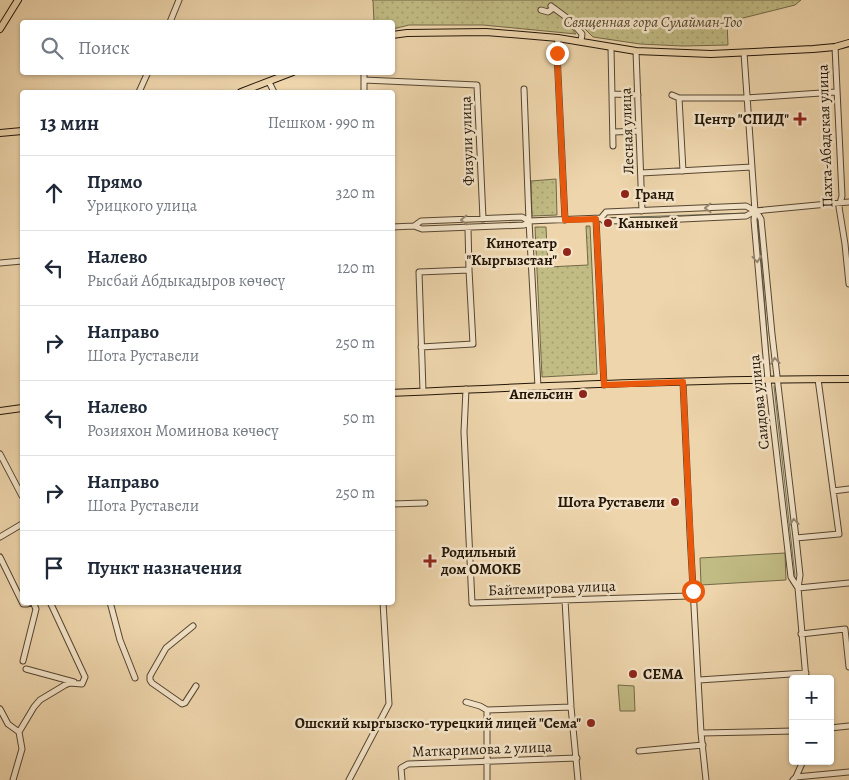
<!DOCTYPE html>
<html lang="ru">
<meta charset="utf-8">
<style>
:root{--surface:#fff;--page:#f6f6f7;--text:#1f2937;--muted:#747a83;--line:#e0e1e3}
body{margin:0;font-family:Alegreya,serif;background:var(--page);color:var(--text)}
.controls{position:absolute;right:15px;bottom:15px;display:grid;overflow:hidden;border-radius:5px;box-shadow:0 1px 4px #0004}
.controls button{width:45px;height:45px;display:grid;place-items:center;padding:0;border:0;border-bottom:1px solid var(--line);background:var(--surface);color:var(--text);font:25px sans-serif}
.stop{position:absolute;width:15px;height:15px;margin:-11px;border:4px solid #ea580c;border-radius:50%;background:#fff}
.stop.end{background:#ea580c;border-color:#fff;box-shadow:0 1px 5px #0008}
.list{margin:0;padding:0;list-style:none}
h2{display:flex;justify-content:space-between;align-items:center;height:65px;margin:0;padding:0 20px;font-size:21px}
h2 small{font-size:16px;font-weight:400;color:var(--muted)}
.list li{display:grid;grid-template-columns:32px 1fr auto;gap:15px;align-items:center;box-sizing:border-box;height:75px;padding:0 20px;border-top:1px solid var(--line)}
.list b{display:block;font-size:19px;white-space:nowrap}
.list p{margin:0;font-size:16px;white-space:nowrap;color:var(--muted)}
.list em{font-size:16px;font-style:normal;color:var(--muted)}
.icon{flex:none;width:28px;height:28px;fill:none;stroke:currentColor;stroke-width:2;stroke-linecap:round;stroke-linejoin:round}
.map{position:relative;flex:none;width:849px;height:780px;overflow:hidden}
.search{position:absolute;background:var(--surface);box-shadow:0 1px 4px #0004;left:20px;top:20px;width:375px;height:55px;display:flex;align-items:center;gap:12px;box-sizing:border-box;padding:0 18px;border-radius:5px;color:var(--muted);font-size:19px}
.panel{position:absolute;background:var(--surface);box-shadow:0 1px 4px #0004;left:20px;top:90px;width:375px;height:515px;border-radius:5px}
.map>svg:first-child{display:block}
.green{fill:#c1bb84;stroke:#726846}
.park{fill:url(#park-dots);stroke:#726846}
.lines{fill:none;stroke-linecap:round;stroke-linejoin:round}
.stream{stroke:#6b7866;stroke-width:1}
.minor-casing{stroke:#554631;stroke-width:7}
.major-casing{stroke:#221608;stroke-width:8}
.minor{stroke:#f4e4c9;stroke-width:5}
.major{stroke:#eed5ac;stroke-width:6}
.oneway{stroke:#968772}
.route{stroke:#ea580c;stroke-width:6}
.poi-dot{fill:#8f2418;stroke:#f4e4c9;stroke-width:2}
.labels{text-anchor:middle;stroke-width:5;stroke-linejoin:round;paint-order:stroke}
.park-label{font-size:15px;font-style:italic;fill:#52482d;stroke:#f4e4c9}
.poi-label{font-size:15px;font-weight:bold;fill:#221608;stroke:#f4e4c9;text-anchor:end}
.street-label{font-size:15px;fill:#221608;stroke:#f4e4c9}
</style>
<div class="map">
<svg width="849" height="780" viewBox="0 0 849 780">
<defs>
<pattern id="park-dots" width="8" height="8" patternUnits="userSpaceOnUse" patternTransform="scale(1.25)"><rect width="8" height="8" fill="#c1bb84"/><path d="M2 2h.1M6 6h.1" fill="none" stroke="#a6a070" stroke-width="1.8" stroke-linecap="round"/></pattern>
</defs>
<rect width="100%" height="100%" fill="#eed5ac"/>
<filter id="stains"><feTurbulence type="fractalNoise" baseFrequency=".004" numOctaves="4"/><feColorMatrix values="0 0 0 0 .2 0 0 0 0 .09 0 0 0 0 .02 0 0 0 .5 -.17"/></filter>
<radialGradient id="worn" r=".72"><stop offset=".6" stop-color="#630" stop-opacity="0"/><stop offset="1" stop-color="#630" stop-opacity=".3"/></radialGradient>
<path class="green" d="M 785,553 L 786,580 L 701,585 L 700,558 Z
M 618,685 L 634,686 L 635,711 L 620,711 Z"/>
<path class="park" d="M 372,0 L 801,0 L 795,5 L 727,22 L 728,45 L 683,46 L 640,44 L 593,37 L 573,17 L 568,23 L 576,34 L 483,25 L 409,25 L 393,29 L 392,22 L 374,22 L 373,1 Z
M 556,179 L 557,215 L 532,216 L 531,181 Z
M 586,226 L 590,226 L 597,374 L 542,377 L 535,227 L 546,227 L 548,267 L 588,265 Z"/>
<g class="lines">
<path class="stream" d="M 607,218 L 747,213
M 758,219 L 770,371
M 774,386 L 795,576"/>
<g class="minor-casing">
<path id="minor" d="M 551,6 L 570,20 L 582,34 L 581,41
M 541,10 L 548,12 L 552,9
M 170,22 L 179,0
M 558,38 L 557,53 L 565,220
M 611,47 L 613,146
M 835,47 L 842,196 L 839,207 L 845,244 L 849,284
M 636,51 L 642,211
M 744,53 L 755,211 L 754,220 L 768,380 L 791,577 L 798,588
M 364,72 L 364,92
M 364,80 L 477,85 L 483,219
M 269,82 L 274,92
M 524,89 L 529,221 L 538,387
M 139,92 L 148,72
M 612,94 L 638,95
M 672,95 L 679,98 L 747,98 L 836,92
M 679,98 L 683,171
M 614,132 L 639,131
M 641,173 L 752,167
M 756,211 L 761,219 L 772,334 L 796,538 L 800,575 L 798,588 L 806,679
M 601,218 L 606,212 L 746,206 L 755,211
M 596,219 L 604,385
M 414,226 L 421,221 L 522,217 L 529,221 L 601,218 L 604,221 L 661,220 L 746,216 L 755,211 L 849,202
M 392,227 L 414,226 L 422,229 L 524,225 L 529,221
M 0,263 L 22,261
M 421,347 L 473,344 L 469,270 L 468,228
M 683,382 L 690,534 L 701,733 L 706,780
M 466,389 L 464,432 L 472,603 L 689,596 L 693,591
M 423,391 L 419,272 L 469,270
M 0,454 L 22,496
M 833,491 L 849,489
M 392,504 L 425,503
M 0,537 L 22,524
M 796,538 L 839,534 L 818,379
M 0,557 L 23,604 L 27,604 L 31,602
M 798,588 L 849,583
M 565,600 L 571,707 L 578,780
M 110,602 L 120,640 L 135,678
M 193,626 L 166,648 L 150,676 L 150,680 L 152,683 L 182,704 L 185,703 L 196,686
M 801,634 L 845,629 L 849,667
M 23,661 L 36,609 L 33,602
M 26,669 L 74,682
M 699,680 L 806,673
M 466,702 L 480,706 L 487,710 L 571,707
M 0,709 L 8,724 L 19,732
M 487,710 L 487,780
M 830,728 L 849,726
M 701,733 L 793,731
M 639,751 L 703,745
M 796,777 L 849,772
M 13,780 L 22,749 L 19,732 L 34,707 L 40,700 L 65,685 L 70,683 L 82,684 L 85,677 L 50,602
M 349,780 L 389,704 L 383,602
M 402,780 L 401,768 L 408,764 L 577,758
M 793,780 L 796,777 L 803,761"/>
</g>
<g class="major-casing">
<path id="major" d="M 0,29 L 18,0
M 392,35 L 407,33 L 486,32 L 558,38 L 636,51 L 711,54 L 813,49 L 835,47 L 849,43
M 241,92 L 293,72
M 0,133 L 22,131
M 392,393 C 545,386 697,379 849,379
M 0,411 L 22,408"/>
</g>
<use href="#minor" class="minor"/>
<use href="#major" class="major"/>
</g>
<defs><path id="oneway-chevron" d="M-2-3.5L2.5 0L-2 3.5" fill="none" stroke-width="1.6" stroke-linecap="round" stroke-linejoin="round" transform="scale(1.25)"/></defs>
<g class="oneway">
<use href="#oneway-chevron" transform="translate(708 208) rotate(178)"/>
<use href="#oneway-chevron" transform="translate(464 220) rotate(179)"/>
<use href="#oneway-chevron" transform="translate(757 259) rotate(85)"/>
<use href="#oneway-chevron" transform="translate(775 361) rotate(-97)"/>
<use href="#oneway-chevron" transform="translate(794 522) rotate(-97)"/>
</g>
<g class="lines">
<path class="route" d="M 557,53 L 565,220 L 596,219 L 604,385 L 683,382 L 693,591"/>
</g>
<g class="poi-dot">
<path d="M797.5 111.5h5v5h5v5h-5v5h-5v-5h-5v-5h5z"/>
<circle cx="625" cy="194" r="5"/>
<circle cx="608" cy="223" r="5"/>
<circle cx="567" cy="252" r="5"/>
<circle cx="583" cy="394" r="5"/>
<circle cx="675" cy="502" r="5"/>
<path d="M427.5 553.5h5v5h5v5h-5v5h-5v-5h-5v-5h5z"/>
<circle cx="633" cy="674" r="5"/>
<circle cx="591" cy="723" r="5"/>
</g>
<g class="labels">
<g class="park-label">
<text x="653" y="27">Священная гора Сулайман-Тоо</text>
</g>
<g class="poi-label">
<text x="789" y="124">Центр "СПИД"</text>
<text x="635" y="199" text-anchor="start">Гранд</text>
<text x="618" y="228" text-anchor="start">Каныкей</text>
<text x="557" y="248">Кинотеатр<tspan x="557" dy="17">"Кыргызстан"</tspan></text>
<text x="573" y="399">Апельсин</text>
<text x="665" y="507">Шота Руставели</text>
<text x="441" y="557" text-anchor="start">Родильный<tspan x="441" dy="17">дом ОМОКБ</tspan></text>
<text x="643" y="679" text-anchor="start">СЕМА</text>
<text x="581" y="728">Ошский кыргызско-турецкий лицей "Сема"</text>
</g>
<g class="street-label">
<text transform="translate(627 131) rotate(-92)" y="5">Лесная улица</text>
<text transform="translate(825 136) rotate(-92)" y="5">Пахта-Абадская улица</text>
<text transform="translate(467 141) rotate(-92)" y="5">Физули улица</text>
<text transform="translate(759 402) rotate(-96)" y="5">Саидова улица</text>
<text transform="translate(552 588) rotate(-2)" y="5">Байтемирова улица</text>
<text transform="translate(482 749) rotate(-2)" y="5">Маткаримова 2 улица</text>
</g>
</g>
<rect width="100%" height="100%" filter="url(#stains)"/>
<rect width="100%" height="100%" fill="url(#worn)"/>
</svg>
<div class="controls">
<button>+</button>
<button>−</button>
</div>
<div class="stop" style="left:693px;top:591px"></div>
<div class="stop end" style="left:557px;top:53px"></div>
<div class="search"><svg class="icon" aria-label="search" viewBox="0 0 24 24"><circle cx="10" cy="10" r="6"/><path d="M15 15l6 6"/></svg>Поиск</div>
<section class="panel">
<h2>13 мин<small>Пешком · 990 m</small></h2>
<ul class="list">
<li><svg class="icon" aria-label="ahead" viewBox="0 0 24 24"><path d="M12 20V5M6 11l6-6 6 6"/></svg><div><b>Прямо</b><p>Урицкого улица</p></div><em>320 m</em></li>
<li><svg class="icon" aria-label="left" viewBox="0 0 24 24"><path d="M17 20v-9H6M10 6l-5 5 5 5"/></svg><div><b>Налево</b><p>Рысбай Абдыкадыров көчөсү</p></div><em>120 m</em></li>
<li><svg class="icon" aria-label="right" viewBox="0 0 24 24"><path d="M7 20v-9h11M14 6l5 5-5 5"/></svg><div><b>Направо</b><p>Шота Руставели</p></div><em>250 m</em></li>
<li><svg class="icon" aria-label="left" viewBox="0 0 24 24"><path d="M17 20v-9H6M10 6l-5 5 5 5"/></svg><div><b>Налево</b><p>Розияхон Моминова көчөсү</p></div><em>50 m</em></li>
<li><svg class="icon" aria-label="right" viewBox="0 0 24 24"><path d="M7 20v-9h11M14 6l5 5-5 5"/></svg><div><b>Направо</b><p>Шота Руставели</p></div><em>250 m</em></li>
<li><svg class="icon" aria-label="arrive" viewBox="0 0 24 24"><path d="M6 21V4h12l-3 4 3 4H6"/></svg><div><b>Пункт назначения</b></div></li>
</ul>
</section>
</div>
